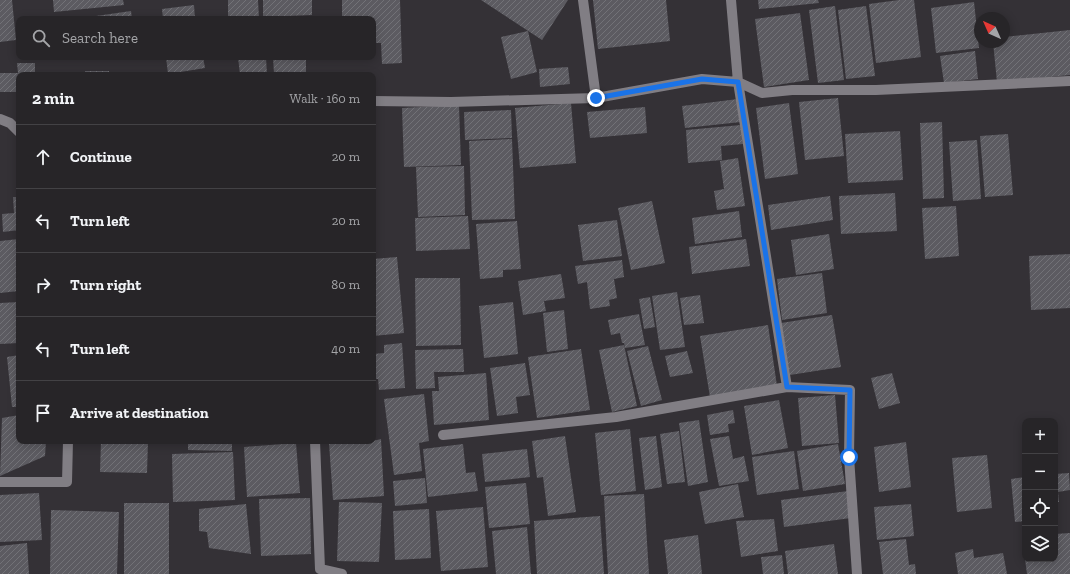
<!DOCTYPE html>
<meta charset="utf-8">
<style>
:root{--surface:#272528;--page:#2f2d30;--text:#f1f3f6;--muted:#a4a5a8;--line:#434245}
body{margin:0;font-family:"Zilla Slab",serif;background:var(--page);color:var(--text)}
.controls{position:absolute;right:12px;bottom:12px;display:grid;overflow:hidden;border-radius:8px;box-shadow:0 2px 10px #0003}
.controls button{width:36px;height:36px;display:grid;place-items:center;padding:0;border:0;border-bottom:1px solid var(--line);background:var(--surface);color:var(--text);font:20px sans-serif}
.compass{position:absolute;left:974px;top:12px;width:36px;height:36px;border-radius:50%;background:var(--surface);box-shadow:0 2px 10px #0003;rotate:315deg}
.stop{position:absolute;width:12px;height:12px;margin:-9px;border:3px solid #1a73e8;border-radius:50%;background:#fff}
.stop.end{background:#1a73e8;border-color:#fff;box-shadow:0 1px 4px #0008}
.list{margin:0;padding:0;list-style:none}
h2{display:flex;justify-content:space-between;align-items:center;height:52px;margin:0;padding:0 16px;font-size:17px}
h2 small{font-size:13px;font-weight:400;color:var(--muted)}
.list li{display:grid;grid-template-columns:26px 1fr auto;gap:12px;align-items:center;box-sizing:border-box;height:64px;padding:0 16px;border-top:1px solid var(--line)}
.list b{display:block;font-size:15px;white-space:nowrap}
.list em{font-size:13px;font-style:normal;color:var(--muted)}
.icon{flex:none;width:22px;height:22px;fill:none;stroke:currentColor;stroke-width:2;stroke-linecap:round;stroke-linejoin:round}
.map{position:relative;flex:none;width:1070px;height:574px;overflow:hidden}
.search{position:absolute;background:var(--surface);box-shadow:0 2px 10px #0003;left:16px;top:16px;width:360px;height:44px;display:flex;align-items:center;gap:10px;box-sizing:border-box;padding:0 14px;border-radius:8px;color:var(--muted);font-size:15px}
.panel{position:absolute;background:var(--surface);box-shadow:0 2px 10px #0003;left:16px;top:72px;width:360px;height:372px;border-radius:8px}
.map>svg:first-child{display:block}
.building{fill:url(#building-hatch)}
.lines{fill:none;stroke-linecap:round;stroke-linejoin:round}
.street{stroke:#817e84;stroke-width:10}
.route{stroke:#1a73e8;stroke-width:5}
</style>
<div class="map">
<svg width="1070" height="574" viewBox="0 0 1070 574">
<defs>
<pattern id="building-hatch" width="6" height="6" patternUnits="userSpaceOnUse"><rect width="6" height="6" fill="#5c5b61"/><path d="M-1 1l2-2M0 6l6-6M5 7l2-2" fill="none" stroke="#727277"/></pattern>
</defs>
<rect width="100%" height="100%" fill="#343136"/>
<path class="building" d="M 0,0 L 12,0 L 16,40 L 0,42 Z
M 53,0 L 123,0 L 124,5 L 54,12 Z
M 228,0 L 258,0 L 259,19 L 228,19 Z
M 263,0 L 312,0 L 312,15 L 263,17 Z
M 342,0 L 400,0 L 402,63 L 382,64 L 381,43 L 373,43 L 373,19 L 342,19 Z
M 481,0 L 568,0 L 542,40 Z
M 593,0 L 666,0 L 670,41 L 598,49 Z
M 758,0 L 818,0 L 819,3 L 759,9 Z
M 899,0 L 914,0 L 921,57 L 876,63 L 869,4 Z
M 974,2 L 979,48 L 936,53 L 931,8 Z
M 194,5 L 195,19 L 163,19 L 162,9 Z
M 835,6 L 844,80 L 818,83 L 809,10 Z
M 866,6 L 875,76 L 846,79 L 838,10 Z
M 131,11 L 132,19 L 89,19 L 89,17 Z
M 800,13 L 809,80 L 764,87 L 755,19 Z
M 1070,30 L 1070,75 L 997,82 L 993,42 L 1004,42 L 1004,37 Z
M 528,31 L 537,72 L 511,79 L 501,37 Z
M 975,51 L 978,79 L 944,83 L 940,56 Z
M 166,57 L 203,57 L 205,68 L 168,74 Z
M 238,57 L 266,57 L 267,75 L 240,75 Z
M 273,57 L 306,57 L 306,73 L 274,74 Z
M 17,63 L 35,63 L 35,75 L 19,75 L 19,92 L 0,92 L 0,73 L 18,73 Z
M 568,67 L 570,84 L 540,87 L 539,69 Z
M 85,71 L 109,71 L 109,75 L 85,75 Z
M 838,98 L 844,156 L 805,160 L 799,102 Z
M 738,99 L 741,122 L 685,128 L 682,106 Z
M 571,103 L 576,163 L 520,168 L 515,108 Z
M 789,103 L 798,174 L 765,179 L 756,108 Z
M 459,105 L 461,165 L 404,167 L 402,108 Z
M 645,107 L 647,133 L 590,138 L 587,112 Z
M 511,110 L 512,138 L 465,140 L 464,112 Z
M 942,122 L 944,198 L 923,199 L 920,123 Z
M 741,125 L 743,144 L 721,146 L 722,160 L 688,163 L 686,130 Z
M 900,131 L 903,180 L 848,183 L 845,134 Z
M 1008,134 L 1013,195 L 985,197 L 980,136 Z
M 512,139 L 515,219 L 472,220 L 469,141 Z
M 977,140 L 981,199 L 953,201 L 949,142 Z
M 738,158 L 745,206 L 717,210 L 714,191 L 724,189 L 720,161 Z
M 464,166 L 465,215 L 418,217 L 416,167 Z
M 895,193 L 897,231 L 841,234 L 839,196 Z
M 830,196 L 833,220 L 771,230 L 768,205 Z
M 13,197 L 19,197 L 19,230 L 3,232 L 2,214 L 14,213 Z
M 652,201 L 665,263 L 631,270 L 618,208 Z
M 956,206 L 959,256 L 925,259 L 922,208 Z
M 739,211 L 742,237 L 695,244 L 692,218 Z
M 468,216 L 470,249 L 416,251 L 415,218 Z
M 617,220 L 622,256 L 583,261 L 578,225 Z
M 517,221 L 521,269 L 503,270 L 503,277 L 480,279 L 476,224 Z
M 829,234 L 834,269 L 796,275 L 791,240 Z
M 19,239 L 19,291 L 0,293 L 0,241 Z
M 746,239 L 750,266 L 692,274 L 689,247 Z
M 1070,254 L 1070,308 L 1031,310 L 1029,256 Z
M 397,257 L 404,333 L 373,336 L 373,259 Z
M 622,260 L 624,277 L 614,279 L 617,298 L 609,300 L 610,306 L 590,309 L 587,282 L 578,284 L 575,266 Z
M 822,273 L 827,313 L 782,320 L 777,279 Z
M 561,274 L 565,298 L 544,301 L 546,311 L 523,315 L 518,281 Z
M 415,278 L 460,278 L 461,345 L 416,346 Z
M 677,292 L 685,347 L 660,350 L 652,296 Z
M 700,295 L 704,323 L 684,325 L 680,298 Z
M 650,297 L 655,327 L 644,329 L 639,299 Z
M 19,302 L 19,343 L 0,344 L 0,303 Z
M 513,302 L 518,354 L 484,358 L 479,306 Z
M 564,310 L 568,349 L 547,352 L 543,313 Z
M 639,314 L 645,345 L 625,348 L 624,343 L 622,343 L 620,333 L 611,335 L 608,320 Z
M 832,315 L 841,367 L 790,375 L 781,323 Z
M 768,325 L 777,386 L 710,397 L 700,336 Z
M 402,343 L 405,388 L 379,390 L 378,379 L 373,379 L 373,354 L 384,353 L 384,345 Z
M 624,345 L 637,406 L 612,412 L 599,350 Z
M 648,346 L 662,400 L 641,406 L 627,351 Z
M 463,349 L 464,372 L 434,372 L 435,388 L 416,389 L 415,350 Z
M 581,349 L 590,410 L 537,418 L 528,357 Z
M 687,351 L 693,373 L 670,377 L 665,356 Z
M 19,355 L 19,407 L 12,407 L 7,357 Z
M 525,363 L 530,395 L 516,397 L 518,413 L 497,416 L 490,368 Z
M 486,373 L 489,420 L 434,425 L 432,391 L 439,391 L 438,377 Z
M 892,373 L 900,403 L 879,409 L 871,378 Z
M 424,394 L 429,441 L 419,443 L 422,471 L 394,475 L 384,399 Z
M 835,395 L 839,443 L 802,446 L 798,398 Z
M 779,400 L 788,448 L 752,455 L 744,406 Z
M 733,410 L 735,423 L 728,424 L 729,432 L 710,435 L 707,415 Z
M 19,415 L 19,441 L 46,441 L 45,456 L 0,476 L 2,418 Z
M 699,420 L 708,482 L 688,486 L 679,423 Z
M 630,429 L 636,491 L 601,495 L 595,433 Z
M 679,431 L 685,482 L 667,484 L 660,434 Z
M 565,436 L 576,512 L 548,516 L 543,477 L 537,478 L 532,441 Z
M 656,436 L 662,487 L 645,490 L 639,438 Z
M 729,436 L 733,459 L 744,456 L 749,481 L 719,486 L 710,439 Z
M 381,439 L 384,496 L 333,500 L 329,443 L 373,441 Z
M 101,441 L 148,441 L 147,473 L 100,472 Z
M 188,441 L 232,441 L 232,451 L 188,450 Z
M 906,442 L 911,487 L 879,492 L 874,447 Z
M 296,443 L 300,493 L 247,497 L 244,447 Z
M 463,444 L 466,473 L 475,472 L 478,491 L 428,497 L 423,449 Z
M 838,444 L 845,484 L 803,491 L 797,451 Z
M 527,449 L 530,477 L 485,482 L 482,454 Z
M 794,451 L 799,489 L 757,495 L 752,457 Z
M 233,452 L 235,500 L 173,502 L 172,454 Z
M 987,455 L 992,508 L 957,512 L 952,458 Z
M 1069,473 L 1070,490 L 1058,492 L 1059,502 L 1055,502 L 1055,474 Z
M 1025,477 L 1025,521 L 1015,522 L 1011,479 Z
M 425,478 L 427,503 L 395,506 L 393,481 Z
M 526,483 L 530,524 L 489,528 L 485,487 Z
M 738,484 L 744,517 L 705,524 L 699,492 Z
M 848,491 L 851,518 L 784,527 L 781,500 Z
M 39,493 L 42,540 L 0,542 L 0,495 Z
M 644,494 L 649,574 L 608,574 L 604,496 Z
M 310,498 L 311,554 L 261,556 L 259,499 Z
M 339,502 L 382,503 L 379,562 L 337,561 Z
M 124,503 L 169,503 L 169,574 L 124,574 Z
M 246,504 L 251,554 L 209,548 L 207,532 L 199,531 L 199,509 Z
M 911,504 L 914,536 L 877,540 L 874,507 Z
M 483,507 L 488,567 L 441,571 L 436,511 Z
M 429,509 L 431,558 L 395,560 L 393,511 Z
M 51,510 L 119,512 L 117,574 L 50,574 Z
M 600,516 L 604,574 L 537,574 L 534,521 Z
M 774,519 L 778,551 L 741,557 L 736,521 Z
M 527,527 L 531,574 L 496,574 L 492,531 Z
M 1070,533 L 1070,574 L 1027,574 L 1025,559 L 1055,559 L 1055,534 Z
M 698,535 L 702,574 L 668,574 L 664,540 Z
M 906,539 L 909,565 L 915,564 L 916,574 L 883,574 L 879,542 Z
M 27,543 L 29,574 L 0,574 L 0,546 Z
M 834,544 L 838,574 L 788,574 L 785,551 Z
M 973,549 L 974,558 L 1003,553 L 1007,574 L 958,574 L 955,553 Z
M 782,555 L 784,574 L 763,574 L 761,557 Z"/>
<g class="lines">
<path class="street" d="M 583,0 L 596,98
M 731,0 L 738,82 L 787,387
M 373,101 L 451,102 L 596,98 L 702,79 L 738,82 L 762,93 L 792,90 L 876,90 L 1070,81
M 0,119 L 10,123 L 19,132
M 443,435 L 616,417 L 787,387 L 850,390 L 849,457 L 857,574
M 315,441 L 320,569 L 342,574
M 0,482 L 67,482 L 68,441"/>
</g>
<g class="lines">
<path class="route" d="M 596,98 L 702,79 L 738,82 L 787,387 L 850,390 L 849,457"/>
</g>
</svg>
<div class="controls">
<button>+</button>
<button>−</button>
<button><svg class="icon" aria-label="locate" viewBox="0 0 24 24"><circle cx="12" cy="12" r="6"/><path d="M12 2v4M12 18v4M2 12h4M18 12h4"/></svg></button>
<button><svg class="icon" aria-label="layers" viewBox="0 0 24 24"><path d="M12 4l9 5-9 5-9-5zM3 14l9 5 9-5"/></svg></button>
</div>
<svg class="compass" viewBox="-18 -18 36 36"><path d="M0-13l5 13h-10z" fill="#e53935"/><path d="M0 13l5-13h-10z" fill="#a4a5a8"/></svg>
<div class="stop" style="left:849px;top:457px"></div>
<div class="stop end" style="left:596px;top:98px"></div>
<div class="search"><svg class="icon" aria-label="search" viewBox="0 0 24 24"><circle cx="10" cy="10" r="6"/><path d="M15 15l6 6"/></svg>Search here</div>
<section class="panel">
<h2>2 min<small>Walk · 160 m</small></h2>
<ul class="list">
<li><svg class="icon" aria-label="ahead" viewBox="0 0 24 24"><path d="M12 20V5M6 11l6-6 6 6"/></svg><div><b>Continue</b></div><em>20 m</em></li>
<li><svg class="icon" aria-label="left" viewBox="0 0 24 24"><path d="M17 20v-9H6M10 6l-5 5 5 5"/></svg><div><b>Turn left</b></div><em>20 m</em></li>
<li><svg class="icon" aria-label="right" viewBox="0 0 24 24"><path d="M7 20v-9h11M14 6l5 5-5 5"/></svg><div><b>Turn right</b></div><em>80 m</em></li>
<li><svg class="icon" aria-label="left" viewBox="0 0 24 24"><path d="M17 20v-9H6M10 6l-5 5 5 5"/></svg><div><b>Turn left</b></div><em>40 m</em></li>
<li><svg class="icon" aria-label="arrive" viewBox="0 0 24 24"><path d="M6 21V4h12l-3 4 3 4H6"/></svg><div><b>Arrive at destination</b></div></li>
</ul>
</section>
</div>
